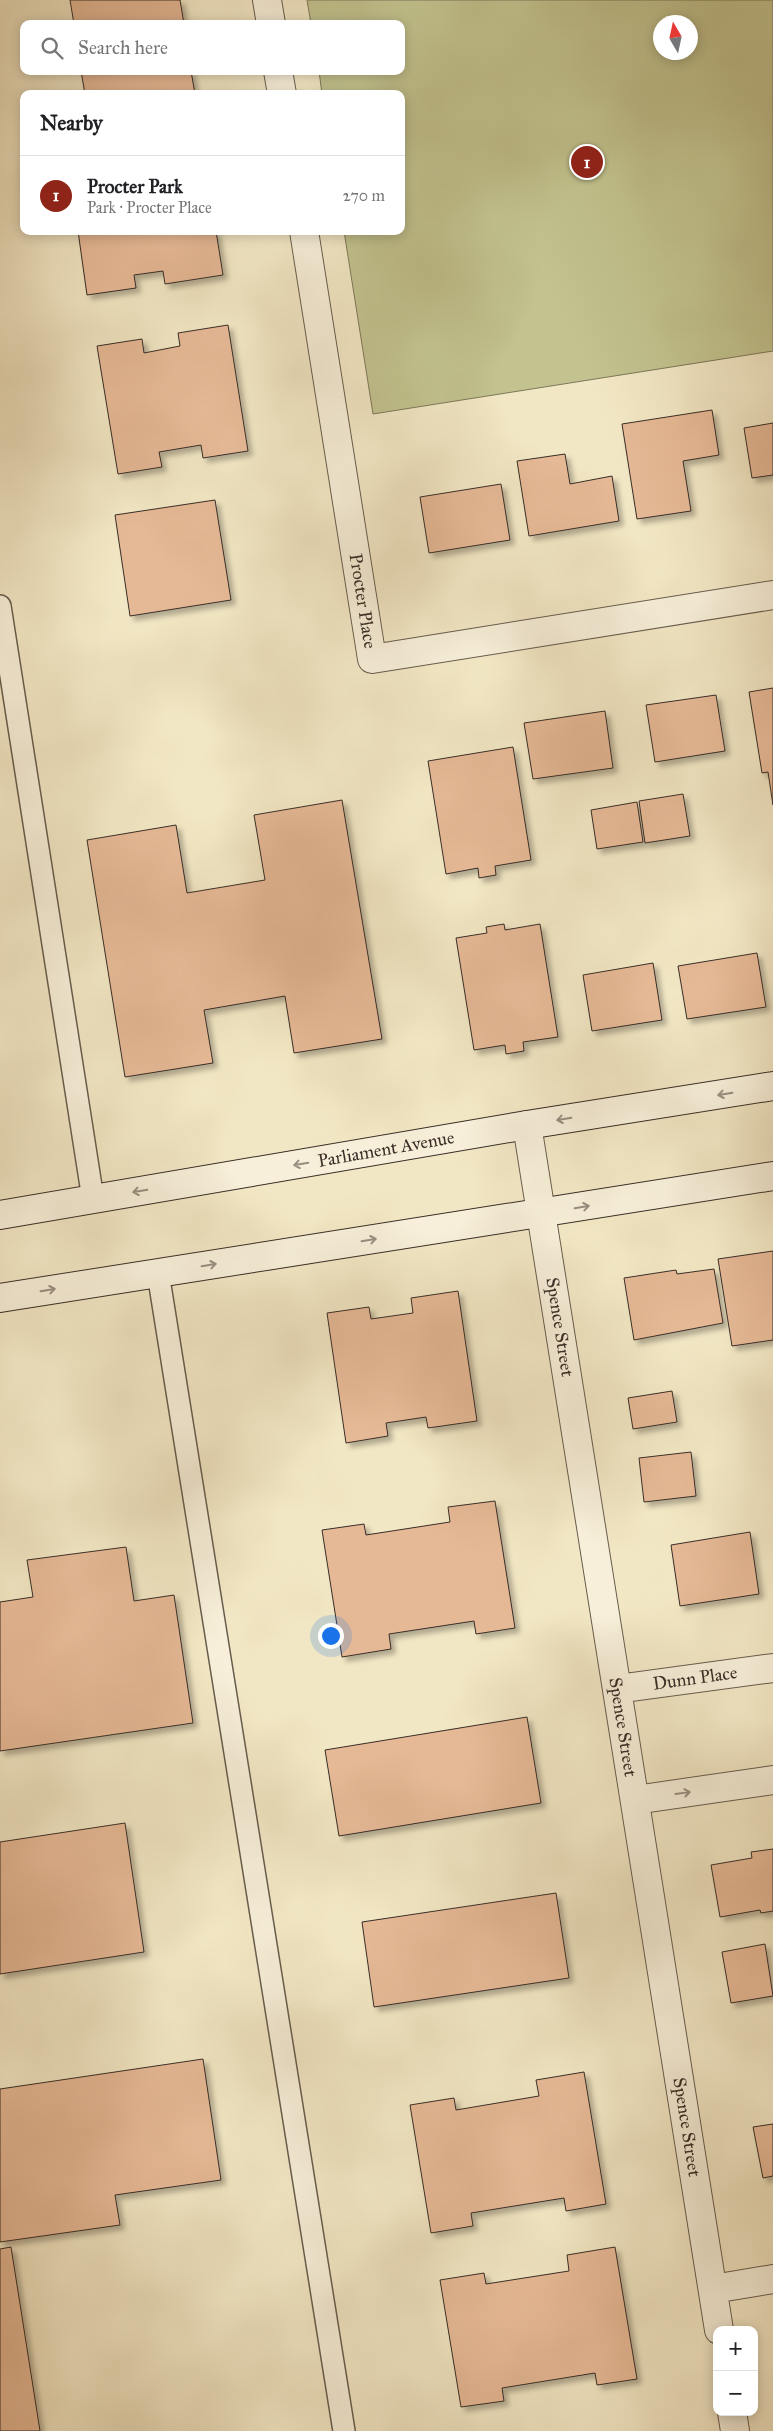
<!DOCTYPE html>
<meta charset="utf-8">
<style>
:root{--surface:#fff;--page:#f6f6f6;--text:#202124;--muted:#757577;--line:#e0e0e0;--accent:#8f2418}
body{margin:0;font-family:"IM FELL Great Primer",serif;background:var(--page);color:var(--text)}
.controls{position:absolute;right:15px;bottom:15px;display:grid;overflow:hidden;border-radius:10px;box-shadow:0 2px 12px #0003}
.controls button{width:45px;height:45px;display:grid;place-items:center;padding:0;border:0;border-bottom:1px solid var(--line);background:var(--surface);color:var(--text);font:25px sans-serif}
.compass{position:absolute;left:653px;top:15px;width:45px;height:45px;border-radius:50%;background:var(--surface);box-shadow:0 2px 12px #0003;rotate:351deg}
.you{position:absolute;left:330px;top:1635px;width:18px;height:18px;margin:-12px;border:4px solid #fff;border-radius:50%;background:#1a73e8;box-shadow:0 0 0 8px #1a73e833}
.badge{display:grid;place-items:center;width:32px;height:32px;border-radius:50%;background:var(--accent);color:#fff;font-size:16px;font-weight:700}
.pin{position:absolute;translate:-50% -50%;border:2px solid #fff;box-shadow:0 1px 5px #0006}
.list{margin:0;padding:0;list-style:none}
h2{display:flex;justify-content:space-between;align-items:center;height:65px;margin:0;padding:0 20px;font-size:21px}
h2 small{font-size:16px;font-weight:400;color:var(--muted)}
.list li{display:grid;grid-template-columns:32px 1fr auto;gap:15px;align-items:center;box-sizing:border-box;height:80px;padding:0 20px;border-top:1px solid var(--line)}
.list b{display:block;font-size:19px;white-space:nowrap}
.list p{margin:0;font-size:16px;white-space:nowrap;color:var(--muted)}
.list em{font-size:16px;font-style:normal;color:var(--muted)}
.icon{flex:none;width:28px;height:28px;fill:none;stroke:currentColor;stroke-width:2;stroke-linecap:round;stroke-linejoin:round}
.map{position:relative;flex:none;width:773px;height:2431px;overflow:hidden}
.search{position:absolute;background:var(--surface);box-shadow:0 2px 12px #0003;left:20px;top:20px;width:385px;height:55px;display:flex;align-items:center;gap:12px;box-sizing:border-box;padding:0 18px;border-radius:10px;color:var(--muted);font-size:19px}
.panel{position:absolute;background:var(--surface);box-shadow:0 2px 12px #0003;left:20px;top:90px;width:385px;height:145px;border-radius:10px}
.map>svg:first-child{display:block}
.green{fill:#c2c38f;stroke:#7e785b;fill-rule:evenodd}
.building{fill:#e6b996;stroke:#392d27;filter:url(#shadow)}
.lines{fill:none;stroke-linecap:round;stroke-linejoin:round}
.lane-casing{stroke:#675c4e;stroke-width:24}
.street-casing{stroke:#675c4e;stroke-width:30}
.secondary-casing{stroke:#392d27;stroke-width:30}
.lane{stroke:#f7efd9;stroke-width:21}
.street{stroke:#f7efd9;stroke-width:28}
.secondary{stroke:#f7efd9;stroke-width:28}
.oneway{stroke:#988e80}
.labels{text-anchor:middle;stroke-width:4;stroke-linejoin:round;paint-order:stroke}
.street-label{font-size:18px;fill:#392d27;stroke:#f7efd9}
</style>
<div class="map">
<svg width="773" height="2431" viewBox="0 0 773 2431">
<defs>
<filter id="shadow"><feDropShadow dx="4.5" dy="4.5" stdDeviation="2.5" flood-color="#0004"/></filter>
</defs>
<rect width="100%" height="100%" fill="#f2e7c4"/>
<filter id="stains"><feTurbulence type="fractalNoise" baseFrequency=".004" numOctaves="4"/><feColorMatrix values="0 0 0 0 .2 0 0 0 0 .09 0 0 0 0 .02 0 0 0 .5 -.17"/></filter>
<radialGradient id="worn" r=".72"><stop offset=".6" stop-color="#630" stop-opacity="0"/><stop offset="1" stop-color="#630" stop-opacity=".3"/></radialGradient>
<path class="green" d="M 307,0 L 773,0 L 773,351 L 373,414 L 344,231 L 401,231 L 401,94 L 322,94 L 319,71 L 401,71 L 401,24 L 311,24 ZM 660,22 L 690,22 L 690,52 L 660,52 Z"/>
<path class="building" d="M 70,0 L 180,0 L 184,24 L 74,24 Z
M 81,71 L 191,71 L 195,94 L 85,94 Z
M 78,231 L 216,231 L 223,275 L 165,284 L 163,271 L 134,275 L 136,288 L 87,295 Z
M 228,325 L 248,451 L 203,458 L 201,445 L 159,452 L 162,467 L 118,474 L 97,346 L 142,339 L 144,353 L 180,346 L 178,333 Z
M 712,410 L 719,455 L 683,461 L 691,511 L 637,519 L 622,424 Z
M 773,423 L 773,475 L 752,478 L 744,428 Z
M 565,454 L 570,484 L 612,476 L 619,521 L 529,536 L 517,461 Z
M 501,484 L 510,540 L 429,553 L 420,497 Z
M 215,500 L 231,600 L 130,616 L 115,515 Z
M 773,688 L 773,805 L 768,772 L 762,773 L 749,692 Z
M 716,695 L 725,751 L 655,762 L 646,705 Z
M 605,711 L 613,768 L 533,779 L 524,723 Z
M 513,747 L 531,860 L 495,866 L 496,875 L 479,878 L 478,868 L 446,874 L 428,761 Z
M 683,794 L 690,836 L 645,843 L 639,801 Z
M 342,800 L 382,1039 L 294,1053 L 285,996 L 204,1010 L 213,1063 L 125,1077 L 87,840 L 176,825 L 187,893 L 265,880 L 254,815 Z
M 637,802 L 643,842 L 597,849 L 591,810 Z
M 504,924 L 505,930 L 540,924 L 558,1037 L 523,1042 L 524,1051 L 506,1054 L 505,1045 L 474,1050 L 456,938 L 487,933 L 486,927 Z
M 757,953 L 766,1007 L 687,1019 L 678,966 Z
M 653,963 L 662,1020 L 592,1031 L 583,975 Z
M 773,1251 L 773,1340 L 732,1346 L 718,1259 Z
M 714,1269 L 723,1323 L 634,1340 L 624,1278 L 676,1270 L 677,1274 Z
M 458,1291 L 477,1421 L 428,1428 L 426,1417 L 386,1423 L 388,1436 L 346,1443 L 327,1313 L 369,1307 L 371,1319 L 413,1313 L 411,1298 Z
M 672,1391 L 677,1422 L 633,1429 L 628,1398 Z
M 691,1452 L 696,1496 L 644,1502 L 639,1458 Z
M 495,1501 L 515,1628 L 476,1634 L 474,1621 L 389,1634 L 391,1649 L 342,1657 L 322,1530 L 364,1524 L 366,1535 L 450,1522 L 448,1507 Z
M 750,1532 L 759,1594 L 680,1606 L 671,1545 Z
M 126,1547 L 134,1601 L 174,1595 L 193,1723 L 0,1751 L 0,1602 L 33,1597 L 27,1560 Z
M 527,1717 L 541,1803 L 339,1836 L 325,1750 Z
M 125,1823 L 144,1952 L 0,1974 L 0,1842 Z
M 773,1849 L 773,1911 L 761,1913 L 760,1910 L 720,1917 L 711,1865 L 752,1858 L 751,1852 Z
M 556,1893 L 569,1978 L 374,2007 L 362,1922 Z
M 765,1944 L 773,1996 L 731,2003 L 722,1952 Z
M 203,2059 L 221,2180 L 115,2195 L 120,2225 L 0,2242 L 0,2089 Z
M 584,2072 L 606,2204 L 566,2211 L 564,2198 L 471,2213 L 473,2226 L 431,2233 L 410,2105 L 454,2098 L 456,2110 L 539,2096 L 536,2080 Z
M 773,2124 L 773,2176 L 763,2178 L 753,2127 Z
M 11,2247 L 40,2431 L 0,2431 L 0,2249 Z
M 615,2247 L 637,2379 L 597,2385 L 595,2373 L 502,2388 L 504,2401 L 461,2407 L 440,2280 L 484,2273 L 486,2284 L 569,2271 L 567,2255 Z"/>
<g class="lines">
<g class="lane-casing">
<path id="lane" d="M 0,606 L 93,1199
M 158,1273 L 344,2431"/>
</g>
<g class="street-casing">
<path id="street" d="M 267,0 L 271,24
M 278,71 L 282,94
M 304,231 L 372,659 L 773,595
M 527,1125 L 719,2330
M 617,1689 L 773,1668
M 635,1800 L 773,1780
M 713,2289 L 773,2279
M 732,2412 L 735,2431"/>
</g>
<g class="secondary-casing">
<path id="secondary" d="M 0,1215 L 527,1125 L 773,1086
M 0,1298 L 773,1176"/>
</g>
<use href="#lane" class="lane"/>
<use href="#street" class="street"/>
<use href="#secondary" class="secondary"/>
</g>
<defs><path id="oneway-shaft" d="M-6 0H5M1.5-3L5.5 0L1.5 3" fill="none" stroke-width="1.6" stroke-linecap="round" stroke-linejoin="round" transform="scale(1.25)"/></defs>
<g class="oneway">
<use href="#oneway-shaft" transform="translate(725 1094) rotate(171)"/>
<use href="#oneway-shaft" transform="translate(564 1119) rotate(171)"/>
<use href="#oneway-shaft" transform="translate(301 1164) rotate(170)"/>
<use href="#oneway-shaft" transform="translate(140 1191) rotate(170)"/>
<use href="#oneway-shaft" transform="translate(582 1207) rotate(-9)"/>
<use href="#oneway-shaft" transform="translate(369 1240) rotate(-9)"/>
<use href="#oneway-shaft" transform="translate(209 1265) rotate(-9)"/>
<use href="#oneway-shaft" transform="translate(48 1290) rotate(-9)"/>
<use href="#oneway-shaft" transform="translate(683 1793) rotate(-8)"/>
</g>
<g class="labels">
<g class="street-label">
<text transform="translate(363 601) rotate(81)" y="6">Procter Place</text>
<text transform="translate(386 1149) rotate(-10)" y="6">Parliament Avenue</text>
<text transform="translate(560 1327) rotate(81)" y="6">Spence Street</text>
<text transform="translate(695 1678) rotate(-8)" y="6">Dunn Place</text>
<text transform="translate(623 1727) rotate(81)" y="6">Spence Street</text>
<text transform="translate(687 2127) rotate(81)" y="6">Spence Street</text>
</g>
</g>
<rect width="100%" height="100%" filter="url(#stains)"/>
<rect width="100%" height="100%" fill="url(#worn)"/>
</svg>
<div class="controls">
<button>+</button>
<button>−</button>
</div>
<svg class="compass" viewBox="-18 -18 36 36"><path d="M0-13l5 13h-10z" fill="#e53935"/><path d="M0 13l5-13h-10z" fill="#757577"/></svg>
<div class="you"></div>
<div class="pin badge" style="left:587px;top:162px">1</div>
<div class="search"><svg class="icon" aria-label="search" viewBox="0 0 24 24"><circle cx="10" cy="10" r="6"/><path d="M15 15l6 6"/></svg>Search here</div>
<section class="panel">
<h2>Nearby<small></small></h2>
<ul class="list">
<li><span class="badge">1</span><div><b>Procter Park</b><p>Park · Procter Place</p></div><em>270 m</em></li>
</ul>
</section>
</div>
